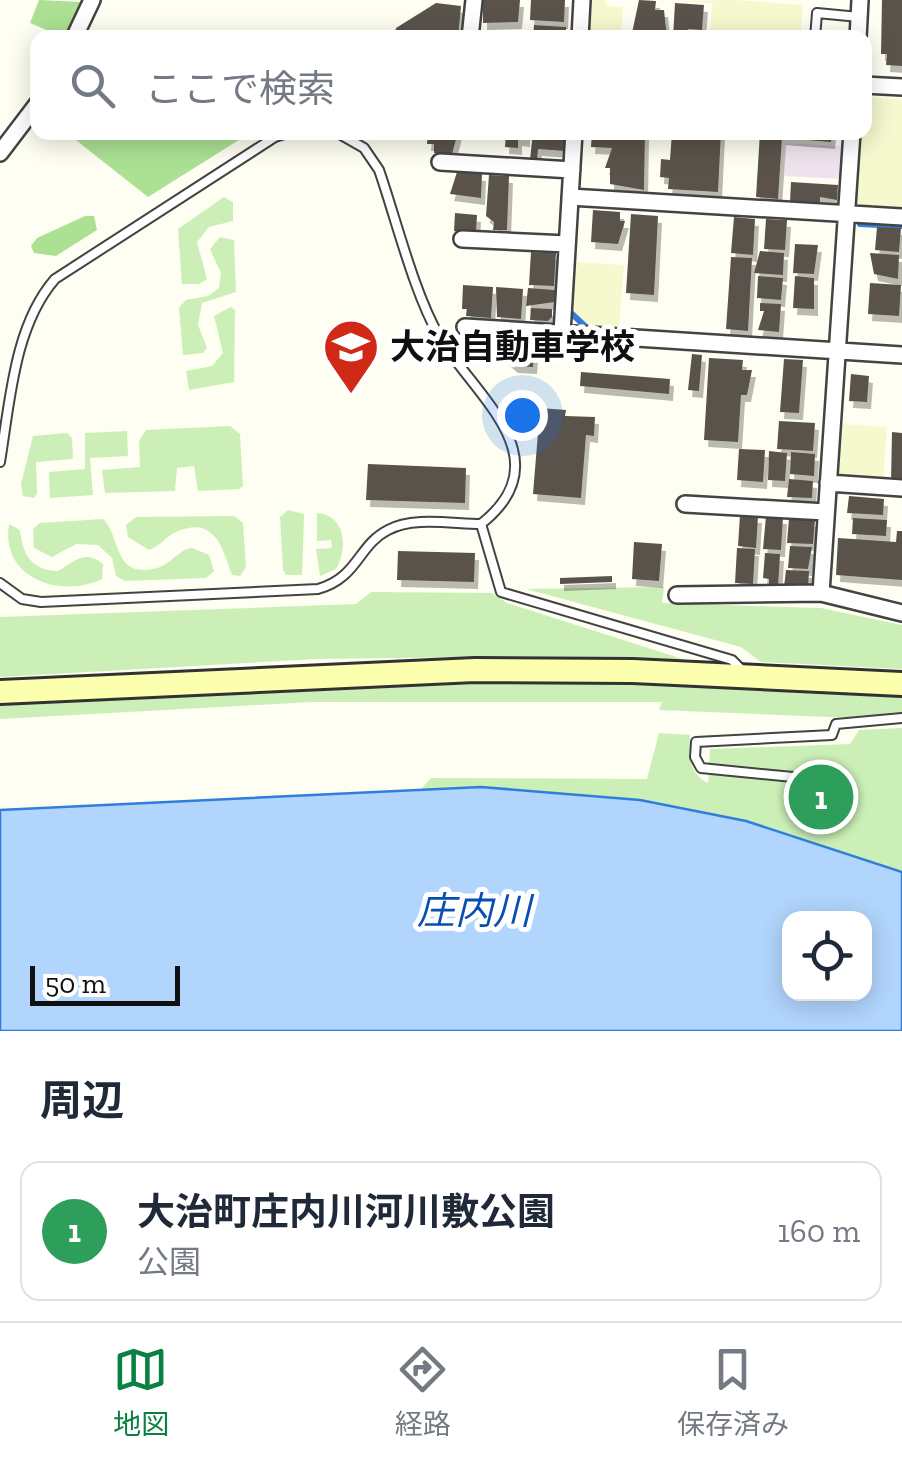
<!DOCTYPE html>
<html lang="ja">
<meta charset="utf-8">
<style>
:root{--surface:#fff;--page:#f6f6f7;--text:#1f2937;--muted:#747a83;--line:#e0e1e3;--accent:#0b8043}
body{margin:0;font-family:"Zilla Slab","Noto Sans JP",serif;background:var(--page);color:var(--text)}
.controls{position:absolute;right:30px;bottom:30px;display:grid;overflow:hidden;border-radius:20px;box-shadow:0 5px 25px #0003}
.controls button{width:90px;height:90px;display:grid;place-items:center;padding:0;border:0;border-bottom:2px solid var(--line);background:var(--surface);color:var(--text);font:50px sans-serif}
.scale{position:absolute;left:30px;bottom:25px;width:150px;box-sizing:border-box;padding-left:10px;border:5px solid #101010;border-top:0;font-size:28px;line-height:35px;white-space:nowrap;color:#101010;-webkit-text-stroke:8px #fff;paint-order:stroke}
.you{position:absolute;left:522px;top:415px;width:35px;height:35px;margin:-25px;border:8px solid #fff;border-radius:50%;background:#1a73e8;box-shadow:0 0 0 15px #1a73e833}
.badge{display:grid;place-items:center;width:65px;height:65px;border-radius:50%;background:var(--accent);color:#fff;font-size:32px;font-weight:700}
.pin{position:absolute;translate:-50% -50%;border:5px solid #fff;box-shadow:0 2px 10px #0006}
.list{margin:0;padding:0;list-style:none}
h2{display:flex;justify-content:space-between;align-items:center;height:130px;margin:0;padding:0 40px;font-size:42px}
h2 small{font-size:32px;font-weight:400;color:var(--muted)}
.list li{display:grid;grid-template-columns:65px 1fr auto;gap:30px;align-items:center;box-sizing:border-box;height:140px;margin:0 20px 20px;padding:0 20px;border:2px solid var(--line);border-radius:20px}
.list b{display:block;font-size:38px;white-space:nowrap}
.list p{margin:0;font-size:32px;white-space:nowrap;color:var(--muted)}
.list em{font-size:32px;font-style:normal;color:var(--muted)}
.icon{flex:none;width:55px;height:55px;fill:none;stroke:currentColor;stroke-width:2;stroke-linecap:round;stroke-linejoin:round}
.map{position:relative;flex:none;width:902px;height:1031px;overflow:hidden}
.search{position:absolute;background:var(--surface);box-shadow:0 5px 25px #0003;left:30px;right:30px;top:30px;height:110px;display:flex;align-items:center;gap:25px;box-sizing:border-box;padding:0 35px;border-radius:20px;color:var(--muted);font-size:38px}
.sheet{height:290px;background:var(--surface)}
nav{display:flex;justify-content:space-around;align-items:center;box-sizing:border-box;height:140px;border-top:2px solid var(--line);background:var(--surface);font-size:28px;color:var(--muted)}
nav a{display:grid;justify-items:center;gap:5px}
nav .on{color:var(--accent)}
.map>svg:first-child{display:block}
.industrial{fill:#efe4ee}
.farmland{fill:#f6f9ce}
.green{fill:#ccefb7}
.forest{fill:#ace194}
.water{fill:#b1d5fd;stroke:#2f7edc;stroke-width:2.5;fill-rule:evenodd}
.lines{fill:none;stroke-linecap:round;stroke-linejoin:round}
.stream{stroke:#2f7edc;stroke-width:6}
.building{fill:#5a534b;filter:url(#shadow)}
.lane-casing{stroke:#434343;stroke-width:12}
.street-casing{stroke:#434343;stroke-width:20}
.secondary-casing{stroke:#323232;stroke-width:28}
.lane{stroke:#fff;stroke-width:8}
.street{stroke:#fff;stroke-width:15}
.secondary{stroke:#fcffad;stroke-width:22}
.labels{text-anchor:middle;stroke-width:10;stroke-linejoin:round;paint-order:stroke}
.poi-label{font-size:35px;font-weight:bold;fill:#101010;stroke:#fff;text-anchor:start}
.water-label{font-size:38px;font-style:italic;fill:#094fb1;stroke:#fff}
</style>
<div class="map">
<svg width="902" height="1031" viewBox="0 0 902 1031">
<defs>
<filter id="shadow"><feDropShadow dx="4" dy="7" stdDeviation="0" flood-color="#0004"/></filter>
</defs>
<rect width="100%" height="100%" fill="#fffef2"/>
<path class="industrial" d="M 786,143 L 842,146 L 840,179 L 784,176 Z"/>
<path class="farmland" d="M 587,0 L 606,0 L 606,6 L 623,7 L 621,37 L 585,38 Z
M 734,0 L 803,5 L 800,37 L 710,37 L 712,3 L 683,1 Z
M 866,97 L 902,99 L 902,210 L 854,204 Z
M 576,262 L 624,265 L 619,329 L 586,327 L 572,317 Z
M 840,424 L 887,427 L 883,481 L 836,478 Z"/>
<path class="green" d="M 224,197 L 233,202 L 233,221 L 209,227 L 197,242 L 207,279 L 199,284 L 182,284 L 178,229 Z
M 220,237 L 234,240 L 236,292 L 202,303 L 198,325 L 207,348 L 203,353 L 183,355 L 179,308 L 186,300 L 208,296 L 219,288 L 221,273 L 210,249 Z
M 231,307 L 235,310 L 234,382 L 189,390 L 186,371 L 212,366 L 223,353 L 214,316 Z
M 230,426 L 240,434 L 243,486 L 239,489 L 198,491 L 194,466 L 177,468 L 175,491 L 105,493 L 102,470 L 140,467 L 139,441 L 146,430 Z
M 127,431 L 128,456 L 90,458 L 93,495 L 50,498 L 49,472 L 85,469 L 85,433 Z
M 67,433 L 72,438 L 73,459 L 36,462 L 37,494 L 34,498 L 23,496 L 21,484 L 33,436 Z
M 288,510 L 304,514 L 302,575 L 286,575 L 283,570 L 280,517 Z
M 317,513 C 346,515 348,549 336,569 L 320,576 L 316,549 L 332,548 L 331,540 L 317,541 Z
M 234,516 L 243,523 L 246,567 L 240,576 L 232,575 C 223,551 216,514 176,532 C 165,537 161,546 149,550 L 128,537 L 126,525 L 136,517 Z
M 103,519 C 121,535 112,580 157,568 C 172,564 177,550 192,548 L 209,555 L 214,571 L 206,578 L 125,581 L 116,576 L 112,558 L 98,545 L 76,544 L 52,557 L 34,548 L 33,529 L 40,523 Z
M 9,524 L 20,530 C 23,555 31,570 58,571 C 75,561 85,549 103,564 L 102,579 C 64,598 0,581 9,524 Z
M 664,587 L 662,603 L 821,608 L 902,625 L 902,669 L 761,662 L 741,647 L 526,589 Z
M 371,592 L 492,593 L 507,603 L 692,662 L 477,657 L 316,659 L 0,677 L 0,617 L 356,604 Z
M 571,680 L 902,697 L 902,713 L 854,718 L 659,710 L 662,702 L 312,702 L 0,719 L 0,704 Z
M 902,728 L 902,872 L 746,821 L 640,800 L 420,790 L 431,778 L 647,779 L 659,733 L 690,735 C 689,755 688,773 708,783 L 710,749 L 850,744 L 859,730 Z"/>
<path class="forest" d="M 39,0 L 81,2 L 82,11 L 63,37 L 30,23 Z
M 67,133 L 250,133 L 148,197 Z
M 85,216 L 94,216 L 97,230 L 56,256 L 34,253 L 31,246 L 37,238 Z"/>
<path class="water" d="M 481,787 L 640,800 L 746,821 L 902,872 L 902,1031 L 0,1031 L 0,810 ZM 790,918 L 864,918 L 864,994 L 790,994 Z"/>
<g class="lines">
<path class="stream" d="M 860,224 L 902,226
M 570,312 L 588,329"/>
</g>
<path class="building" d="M 483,0 L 520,0 L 518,22 L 483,23 Z
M 531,0 L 565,0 L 564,22 L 530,20 Z
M 639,0 L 656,1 L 655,10 L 664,10 L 667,38 L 637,38 L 632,33 Z
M 882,0 L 902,0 L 902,66 L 886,65 L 887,54 L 881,54 Z
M 436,3 L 461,6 L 458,38 L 395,38 L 396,28 Z
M 675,3 L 704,5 L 702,30 L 688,29 L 688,38 L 673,38 Z
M 534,25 L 566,27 L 566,38 L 533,38 Z
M 428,132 L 458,132 L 452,154 L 434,153 L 434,144 L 427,144 Z
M 506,132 L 526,132 L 526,140 L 518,139 L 518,148 L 505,147 Z
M 533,132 L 566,132 L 565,151 L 538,149 L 537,160 L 530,160 Z
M 592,132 L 645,132 L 644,190 L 610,184 L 610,168 L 605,168 L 612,148 L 591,147 Z
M 672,132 L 721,132 L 718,192 L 668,189 L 669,178 L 660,177 L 661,159 L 670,160 Z
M 760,132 L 832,132 L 831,142 L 782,138 L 778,199 L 756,197 Z
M 457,172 L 482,174 L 481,198 L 450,194 Z
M 489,175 L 509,176 L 507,230 L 493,230 L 494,222 L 486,216 Z
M 791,182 L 838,185 L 837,200 L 820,197 L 820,204 L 790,202 Z
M 593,210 L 620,212 L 620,221 L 625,221 L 618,244 L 591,242 Z
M 455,213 L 477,215 L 476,232 L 454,231 Z
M 631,214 L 658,216 L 654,295 L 626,293 Z
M 734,217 L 755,219 L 753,255 L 731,253 Z
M 766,219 L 787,220 L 785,250 L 764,249 Z
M 877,227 L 901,228 L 899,252 L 875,250 Z
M 795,244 L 818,245 L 814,274 L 793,273 Z
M 760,251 L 784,253 L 783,275 L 754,273 Z
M 531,252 L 556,253 L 554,286 L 529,285 Z
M 870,253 L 899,255 L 898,279 L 874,274 Z
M 731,257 L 752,258 L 748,331 L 726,329 Z
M 758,276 L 783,278 L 781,300 L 757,298 Z
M 795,276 L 814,278 L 814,309 L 793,308 Z
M 870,283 L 901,285 L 899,316 L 868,314 Z
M 463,285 L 493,287 L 491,318 L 466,316 L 467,309 L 462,309 Z
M 496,287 L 523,289 L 521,319 L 497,317 Z
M 528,288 L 555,290 L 555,302 L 526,306 Z
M 760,303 L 781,304 L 779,332 L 758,330 L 764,311 L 760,311 Z
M 531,308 L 552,309 L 552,317 L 548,321 L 530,320 Z
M 473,339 L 535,343 L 533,367 L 514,366 L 500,354 L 473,345 Z
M 692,354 L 702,355 L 699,391 L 688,390 Z
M 709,358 L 743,360 L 742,370 L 752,370 L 747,395 L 741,395 L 738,442 L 704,440 Z
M 784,359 L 803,360 L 799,413 L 780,412 Z
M 581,372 L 670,379 L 669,394 L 580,386 Z
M 851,374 L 869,376 L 867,402 L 849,401 Z
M 540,408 L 566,410 L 565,416 L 595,417 L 594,436 L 586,435 L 581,498 L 533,494 Z
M 779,421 L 815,423 L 813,451 L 777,449 Z
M 892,432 L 902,433 L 902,483 L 891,482 Z
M 739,449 L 765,450 L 763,482 L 737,480 Z
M 769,451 L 787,453 L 785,481 L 768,480 Z
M 791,452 L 815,454 L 814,476 L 790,474 Z
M 368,464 L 466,468 L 465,503 L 366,500 Z
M 789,479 L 813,481 L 812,498 L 787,497 Z
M 849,496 L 884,499 L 883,515 L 847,513 Z
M 740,515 L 758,516 L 756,548 L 738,546 Z
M 766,516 L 783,517 L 781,550 L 763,549 Z
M 789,518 L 815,520 L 813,544 L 787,543 Z
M 853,518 L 887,520 L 886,536 L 852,534 Z
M 897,531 L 902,531 L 902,580 L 836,575 L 838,538 L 896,542 Z
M 634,542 L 662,544 L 659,581 L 632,579 Z
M 790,546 L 812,547 L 808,569 L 788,568 Z
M 737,548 L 755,549 L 753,584 L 735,583 Z
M 398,551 L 475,553 L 474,582 L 397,580 Z
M 765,553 L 780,554 L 778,588 L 769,588 L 769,579 L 763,578 Z
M 786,570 L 809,571 L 808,589 L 784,587 Z
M 612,576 L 612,582 L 560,584 L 560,578 Z"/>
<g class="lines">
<g class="lane-casing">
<path id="lane" d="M 815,38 L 817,13 L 859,17
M 336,132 L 364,148 L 379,170 C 396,219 414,293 439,336 C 472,394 565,458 481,524 L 501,592 L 732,660 L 743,671
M 0,462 C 10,402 14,326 55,279 L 275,137 L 290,132
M 0,583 L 22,599 L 41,602 L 318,589 C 358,578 358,545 388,530 C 413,516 453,524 481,524
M 793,777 L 701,768 L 695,757 L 696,742 L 832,735 L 836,724 L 902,718"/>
</g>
<g class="street-casing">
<path id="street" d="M 74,38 L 92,0
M 470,38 L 474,0
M 580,38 L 582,0
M 858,38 L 860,0
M 864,85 L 902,87
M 852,132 L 821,593 L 902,613
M 0,153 L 38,103
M 440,162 L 572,170
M 570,197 L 902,217
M 462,239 L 567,244
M 465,327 L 902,355
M 562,333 L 574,132
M 828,483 L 902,488
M 685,504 L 826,512
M 677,595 L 821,593"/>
</g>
<g class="secondary-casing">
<path id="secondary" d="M 0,692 L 475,670 L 633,671 L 902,684"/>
</g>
<use href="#lane" class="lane"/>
<use href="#street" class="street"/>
<use href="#secondary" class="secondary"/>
</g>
<defs>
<g id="university-pin" transform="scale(2.875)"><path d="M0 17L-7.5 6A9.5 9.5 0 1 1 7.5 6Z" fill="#d12917" stroke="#fff"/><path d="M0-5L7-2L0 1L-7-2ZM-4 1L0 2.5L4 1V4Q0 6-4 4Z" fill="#fff"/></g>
</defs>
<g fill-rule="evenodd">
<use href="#university-pin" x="351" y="347"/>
</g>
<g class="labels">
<g class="poi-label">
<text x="390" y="359">大治自動車学校</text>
</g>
<g class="water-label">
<text x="474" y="924">庄内川</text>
</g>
</g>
</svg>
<div class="controls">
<button><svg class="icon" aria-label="locate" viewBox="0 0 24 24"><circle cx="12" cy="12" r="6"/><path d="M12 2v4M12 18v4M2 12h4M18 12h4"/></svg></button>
</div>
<div class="scale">50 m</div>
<div class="you"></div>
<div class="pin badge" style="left:821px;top:797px;background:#2e9e5b">1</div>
<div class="search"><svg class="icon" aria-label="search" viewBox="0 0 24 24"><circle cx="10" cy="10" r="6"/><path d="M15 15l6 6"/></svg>ここで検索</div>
</div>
<section class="sheet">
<h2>周辺<small></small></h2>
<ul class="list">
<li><span class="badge" style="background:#2e9e5b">1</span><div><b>大治町庄内川河川敷公園</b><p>公園</p></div><em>160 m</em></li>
</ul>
</section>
<nav>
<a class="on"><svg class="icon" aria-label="map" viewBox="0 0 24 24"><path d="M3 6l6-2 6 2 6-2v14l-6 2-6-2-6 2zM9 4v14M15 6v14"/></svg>地図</a>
<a><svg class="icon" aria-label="directions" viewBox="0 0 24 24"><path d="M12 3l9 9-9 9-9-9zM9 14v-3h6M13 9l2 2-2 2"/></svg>経路</a>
<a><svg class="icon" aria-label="saved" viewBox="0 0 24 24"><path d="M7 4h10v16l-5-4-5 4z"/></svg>保存済み</a>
</nav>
